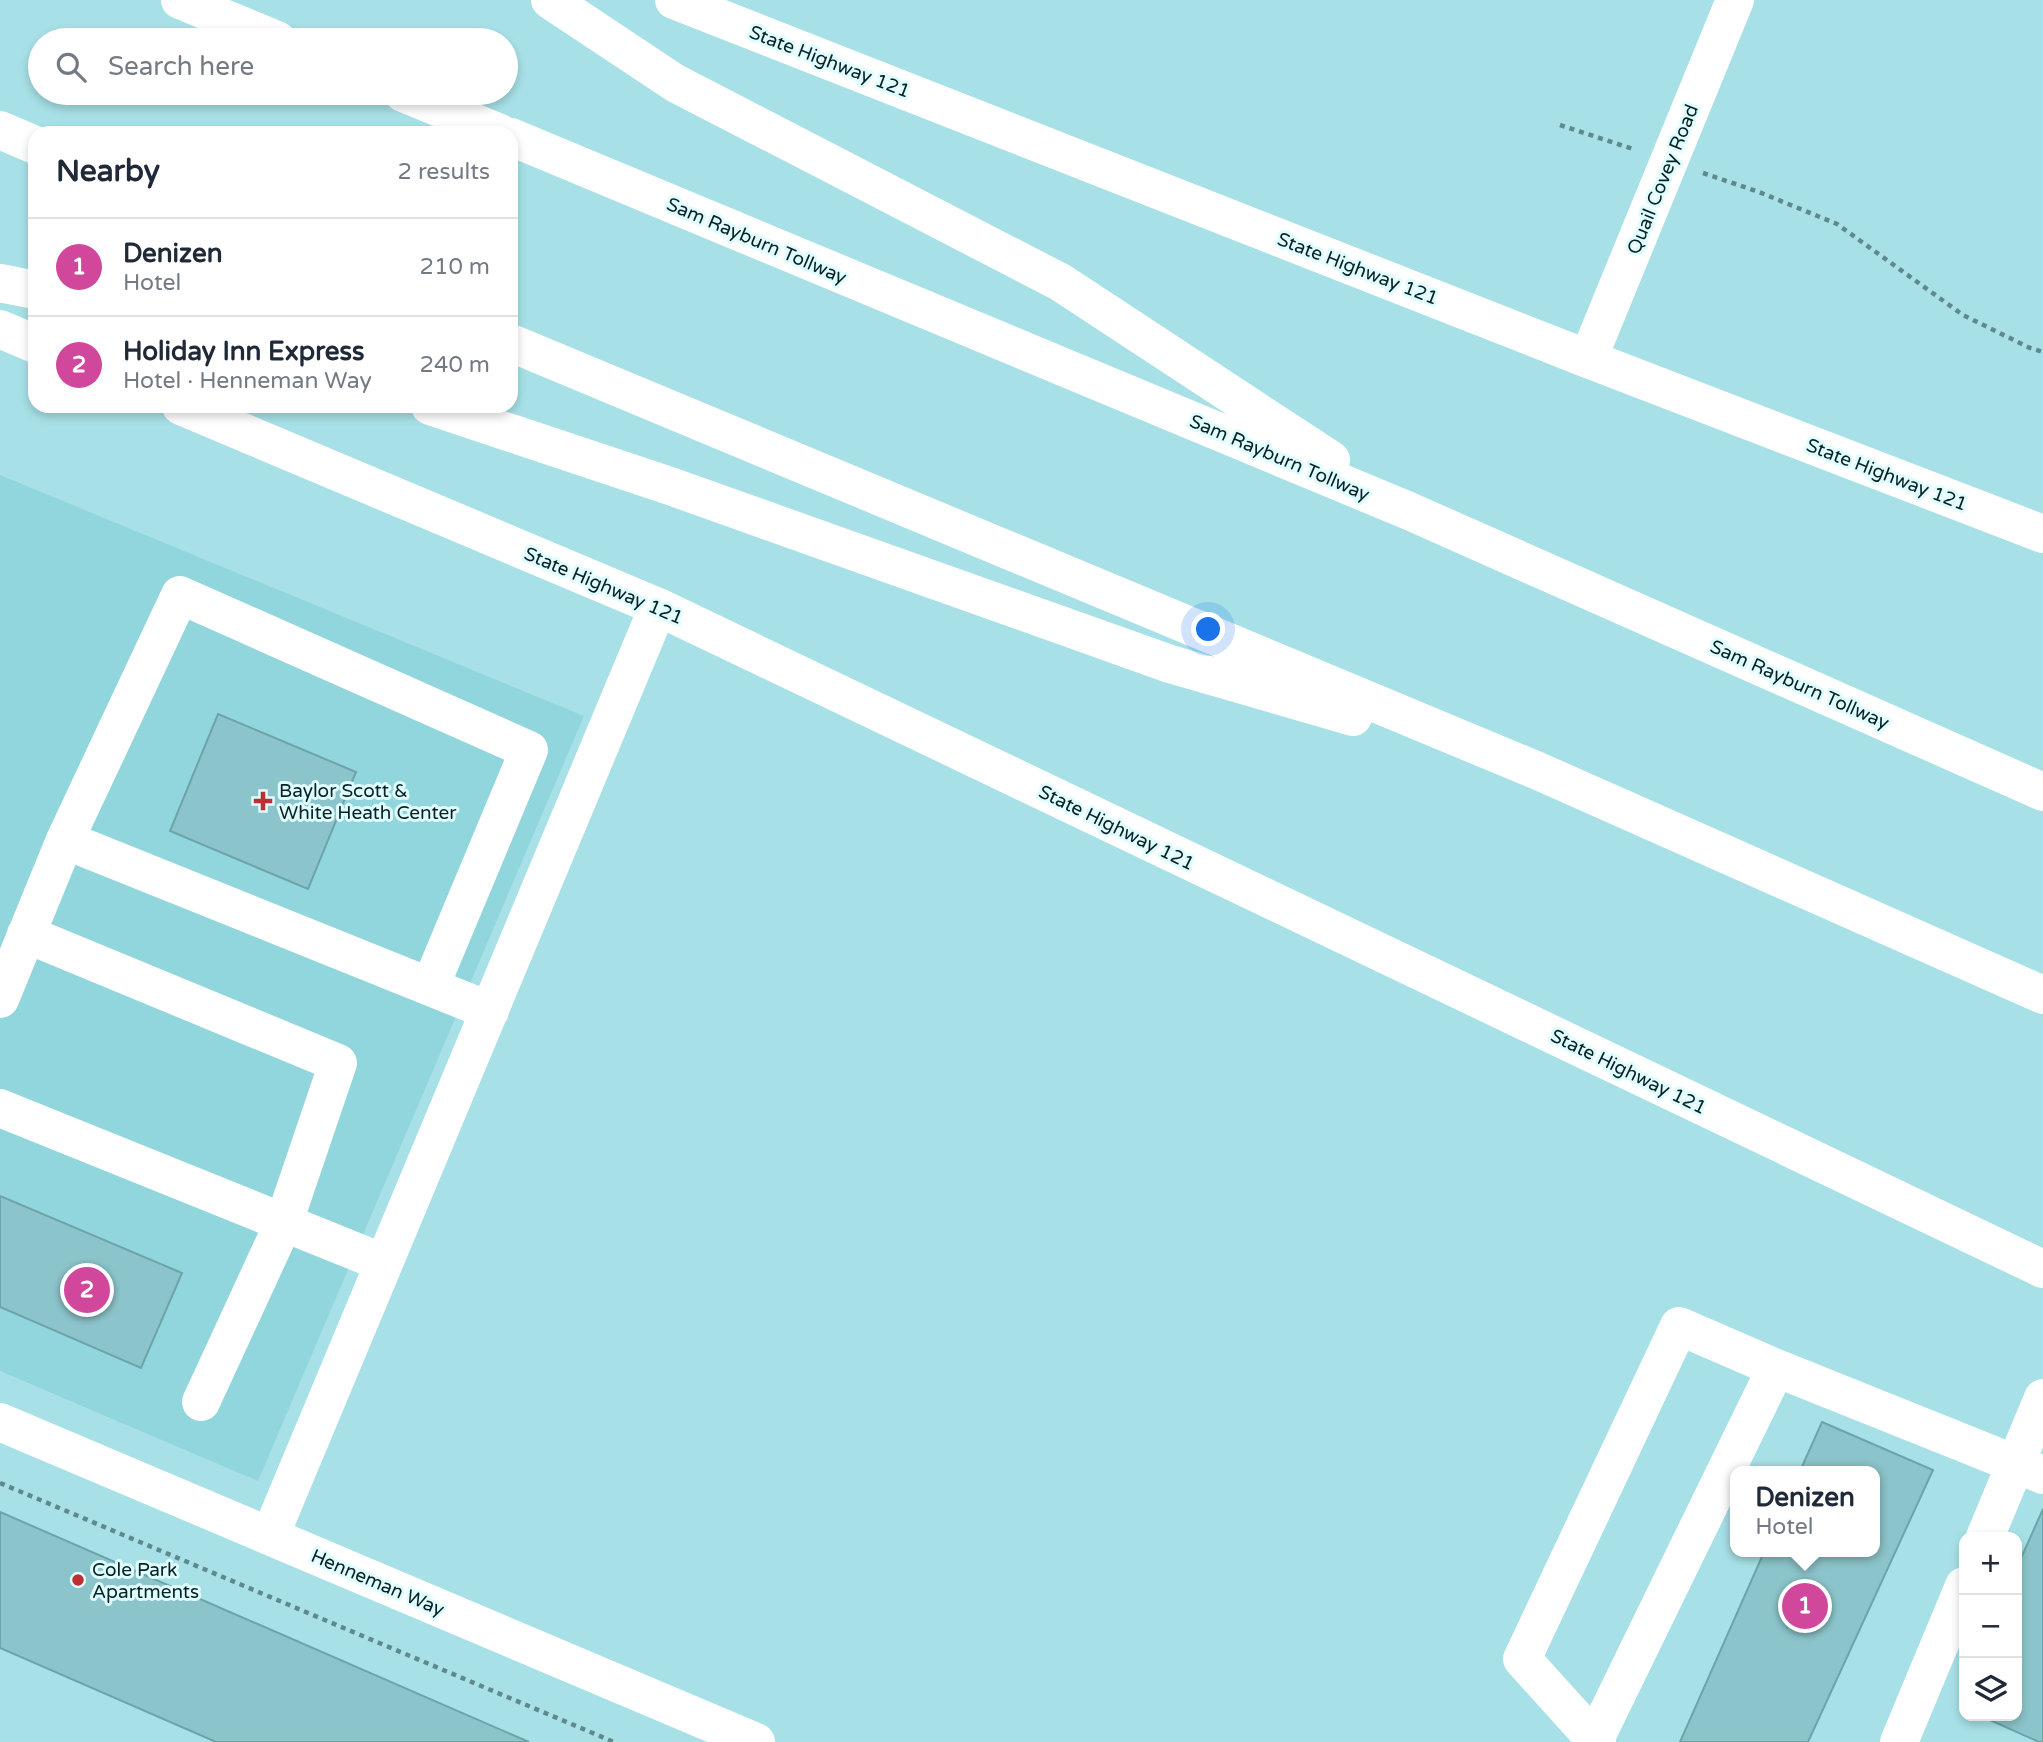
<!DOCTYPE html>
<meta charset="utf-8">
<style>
:root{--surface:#fff;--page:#f6f6f7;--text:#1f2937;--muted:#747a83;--line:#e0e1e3;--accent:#2563eb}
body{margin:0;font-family:"Varela Round",sans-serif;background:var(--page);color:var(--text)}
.controls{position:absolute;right:21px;bottom:21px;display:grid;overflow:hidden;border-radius:14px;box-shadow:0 4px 10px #0003}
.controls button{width:63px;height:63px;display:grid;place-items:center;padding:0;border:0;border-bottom:2px solid var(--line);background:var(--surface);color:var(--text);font:35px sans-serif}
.you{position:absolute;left:1209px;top:630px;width:24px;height:24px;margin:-18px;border:5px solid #fff;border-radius:50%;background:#1a73e8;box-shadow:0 0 0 10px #1a73e833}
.badge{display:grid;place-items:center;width:46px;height:46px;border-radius:50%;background:var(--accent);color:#fff;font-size:23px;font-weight:700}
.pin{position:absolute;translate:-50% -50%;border:4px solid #fff;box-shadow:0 2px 7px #0006}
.popup{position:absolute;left:1730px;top:1466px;width:150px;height:91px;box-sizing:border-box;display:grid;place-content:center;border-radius:14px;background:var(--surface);filter:drop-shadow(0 2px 5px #0005);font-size:23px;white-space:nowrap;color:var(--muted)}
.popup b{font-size:26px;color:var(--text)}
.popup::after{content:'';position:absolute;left:50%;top:100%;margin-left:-14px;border:14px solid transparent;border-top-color:var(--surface)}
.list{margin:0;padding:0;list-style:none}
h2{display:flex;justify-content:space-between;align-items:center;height:91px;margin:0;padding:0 28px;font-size:30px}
h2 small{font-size:23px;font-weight:400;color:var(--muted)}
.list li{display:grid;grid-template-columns:46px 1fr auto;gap:21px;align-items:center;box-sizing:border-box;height:98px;padding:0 28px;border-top:2px solid var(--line)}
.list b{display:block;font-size:26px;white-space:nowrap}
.list p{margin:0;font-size:23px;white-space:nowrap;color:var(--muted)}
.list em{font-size:23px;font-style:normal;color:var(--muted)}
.icon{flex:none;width:38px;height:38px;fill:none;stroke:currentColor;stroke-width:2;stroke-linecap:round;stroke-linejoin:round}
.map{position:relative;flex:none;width:2043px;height:1742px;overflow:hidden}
.search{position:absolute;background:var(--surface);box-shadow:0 4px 10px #0003;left:28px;top:28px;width:490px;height:77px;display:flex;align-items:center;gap:18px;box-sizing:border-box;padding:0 24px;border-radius:38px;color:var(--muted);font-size:26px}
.panel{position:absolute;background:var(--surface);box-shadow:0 4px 10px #0003;left:28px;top:126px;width:490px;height:287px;border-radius:21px}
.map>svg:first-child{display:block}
.built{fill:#92d6dd}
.building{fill:#8bc4ca;stroke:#6ca4aa;stroke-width:2}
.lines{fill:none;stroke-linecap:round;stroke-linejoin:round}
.path{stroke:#5f898d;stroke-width:4.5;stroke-dasharray:5 5;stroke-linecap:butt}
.minor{stroke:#fff;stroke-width:38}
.major{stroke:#fff;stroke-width:38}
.highway{stroke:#fff;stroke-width:38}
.poi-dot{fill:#be2e32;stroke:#dffcff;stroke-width:2.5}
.labels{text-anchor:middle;stroke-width:6;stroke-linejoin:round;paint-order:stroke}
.street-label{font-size:19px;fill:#092123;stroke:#dffcff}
.poi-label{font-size:19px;fill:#092123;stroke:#dffcff;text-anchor:start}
</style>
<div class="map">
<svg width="2043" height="1742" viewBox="0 0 2043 1742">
<rect width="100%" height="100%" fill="#a7e1e7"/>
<path class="built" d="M 0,475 L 584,716 L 258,1481 L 0,1371 Z"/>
<path class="building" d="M 218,714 L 356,772 L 308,889 L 170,831 Z
M 0,1196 L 182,1273 L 141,1368 L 0,1307 Z
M 1822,1422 L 1933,1470 L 1808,1742 L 1680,1742 L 1764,1552 L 1875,1552 L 1875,1471 L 1800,1471 Z
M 2043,1509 L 2043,1742 L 2039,1742 L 1981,1716 L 2017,1716 L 2017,1567 Z
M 0,1512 L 529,1742 L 216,1742 L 0,1648 Z"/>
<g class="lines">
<path class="path" d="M 1560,125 L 1636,150
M 1703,173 L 1759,192 L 1837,224 L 1963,315 L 2030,348 L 2043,352
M 0,1483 L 614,1742"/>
<path class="minor" d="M 1588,359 L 1735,0
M 65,840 L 180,595 L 529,750 L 430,987
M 26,934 L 338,1063 L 284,1222 L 201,1402
M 0,999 L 65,840 L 490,1011
M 0,1108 L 384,1263
M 0,1422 L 756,1742
M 270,1536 L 658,607
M 1985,1537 L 2043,1398
M 1595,1739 L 1776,1368 L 2043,1475
M 1597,1742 L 1522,1659 L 1679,1326 L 1776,1368
M 1899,1742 L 1964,1586"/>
<path class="major" d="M 674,0 L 1588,359 L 2043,534
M 0,329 L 35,344
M 181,406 L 658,607 L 2043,1269"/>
<path class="highway" d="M 180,0 L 277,40
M 550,0 L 675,83 L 1060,282 L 1331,460
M 403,93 L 500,133
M 0,130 L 35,145
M 511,137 L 1409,511 L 2043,792
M 0,283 L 35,290
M 511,343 L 1538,771 L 2043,995
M 430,406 L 670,486 L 1170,664 L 1353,717"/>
</g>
<g class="poi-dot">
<path d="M259.5 790.5h7v7h7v7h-7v7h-7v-7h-7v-7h7z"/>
<circle cx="78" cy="1580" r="7"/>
</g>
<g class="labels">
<g class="street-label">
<text transform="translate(830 61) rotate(21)" y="7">State Highway 121</text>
<text transform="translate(1662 179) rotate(-68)" y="7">Quail Covey Road</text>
<text transform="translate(757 240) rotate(23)" y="7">Sam Rayburn Tollway</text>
<text transform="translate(1358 268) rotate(21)" y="7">State Highway 121</text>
<text transform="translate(1280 457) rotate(23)" y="7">Sam Rayburn Tollway</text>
<text transform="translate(1887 474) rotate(21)" y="7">State Highway 121</text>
<text transform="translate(604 585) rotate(23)" y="7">State Highway 121</text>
<text transform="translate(1800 684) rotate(24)" y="7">Sam Rayburn Tollway</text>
<text transform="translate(1117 827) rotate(26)" y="7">State Highway 121</text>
<text transform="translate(1629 1071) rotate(26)" y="7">State Highway 121</text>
<text transform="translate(378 1582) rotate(23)" y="7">Henneman Way</text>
</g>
<g class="poi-label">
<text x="279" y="797">Baylor Scott &amp;<tspan x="279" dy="22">White Heath Center</tspan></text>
<text x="92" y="1576">Cole Park<tspan x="92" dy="22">Apartments</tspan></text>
</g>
</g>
</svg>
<div class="controls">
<button>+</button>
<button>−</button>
<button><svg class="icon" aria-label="layers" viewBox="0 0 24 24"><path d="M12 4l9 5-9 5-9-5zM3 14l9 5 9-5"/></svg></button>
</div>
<div class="you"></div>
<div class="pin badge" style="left:1805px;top:1606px;background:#d1479c">1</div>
<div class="popup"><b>Denizen</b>Hotel</div>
<div class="pin badge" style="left:87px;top:1290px;background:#d1479c">2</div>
<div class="search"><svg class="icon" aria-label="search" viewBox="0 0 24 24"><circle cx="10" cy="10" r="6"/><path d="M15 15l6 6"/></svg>Search here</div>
<section class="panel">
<h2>Nearby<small>2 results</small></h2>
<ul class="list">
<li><span class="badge" style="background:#d1479c">1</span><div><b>Denizen</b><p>Hotel</p></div><em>210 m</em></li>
<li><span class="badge" style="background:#d1479c">2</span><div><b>Holiday Inn Express</b><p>Hotel · Henneman Way</p></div><em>240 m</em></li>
</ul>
</section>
</div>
